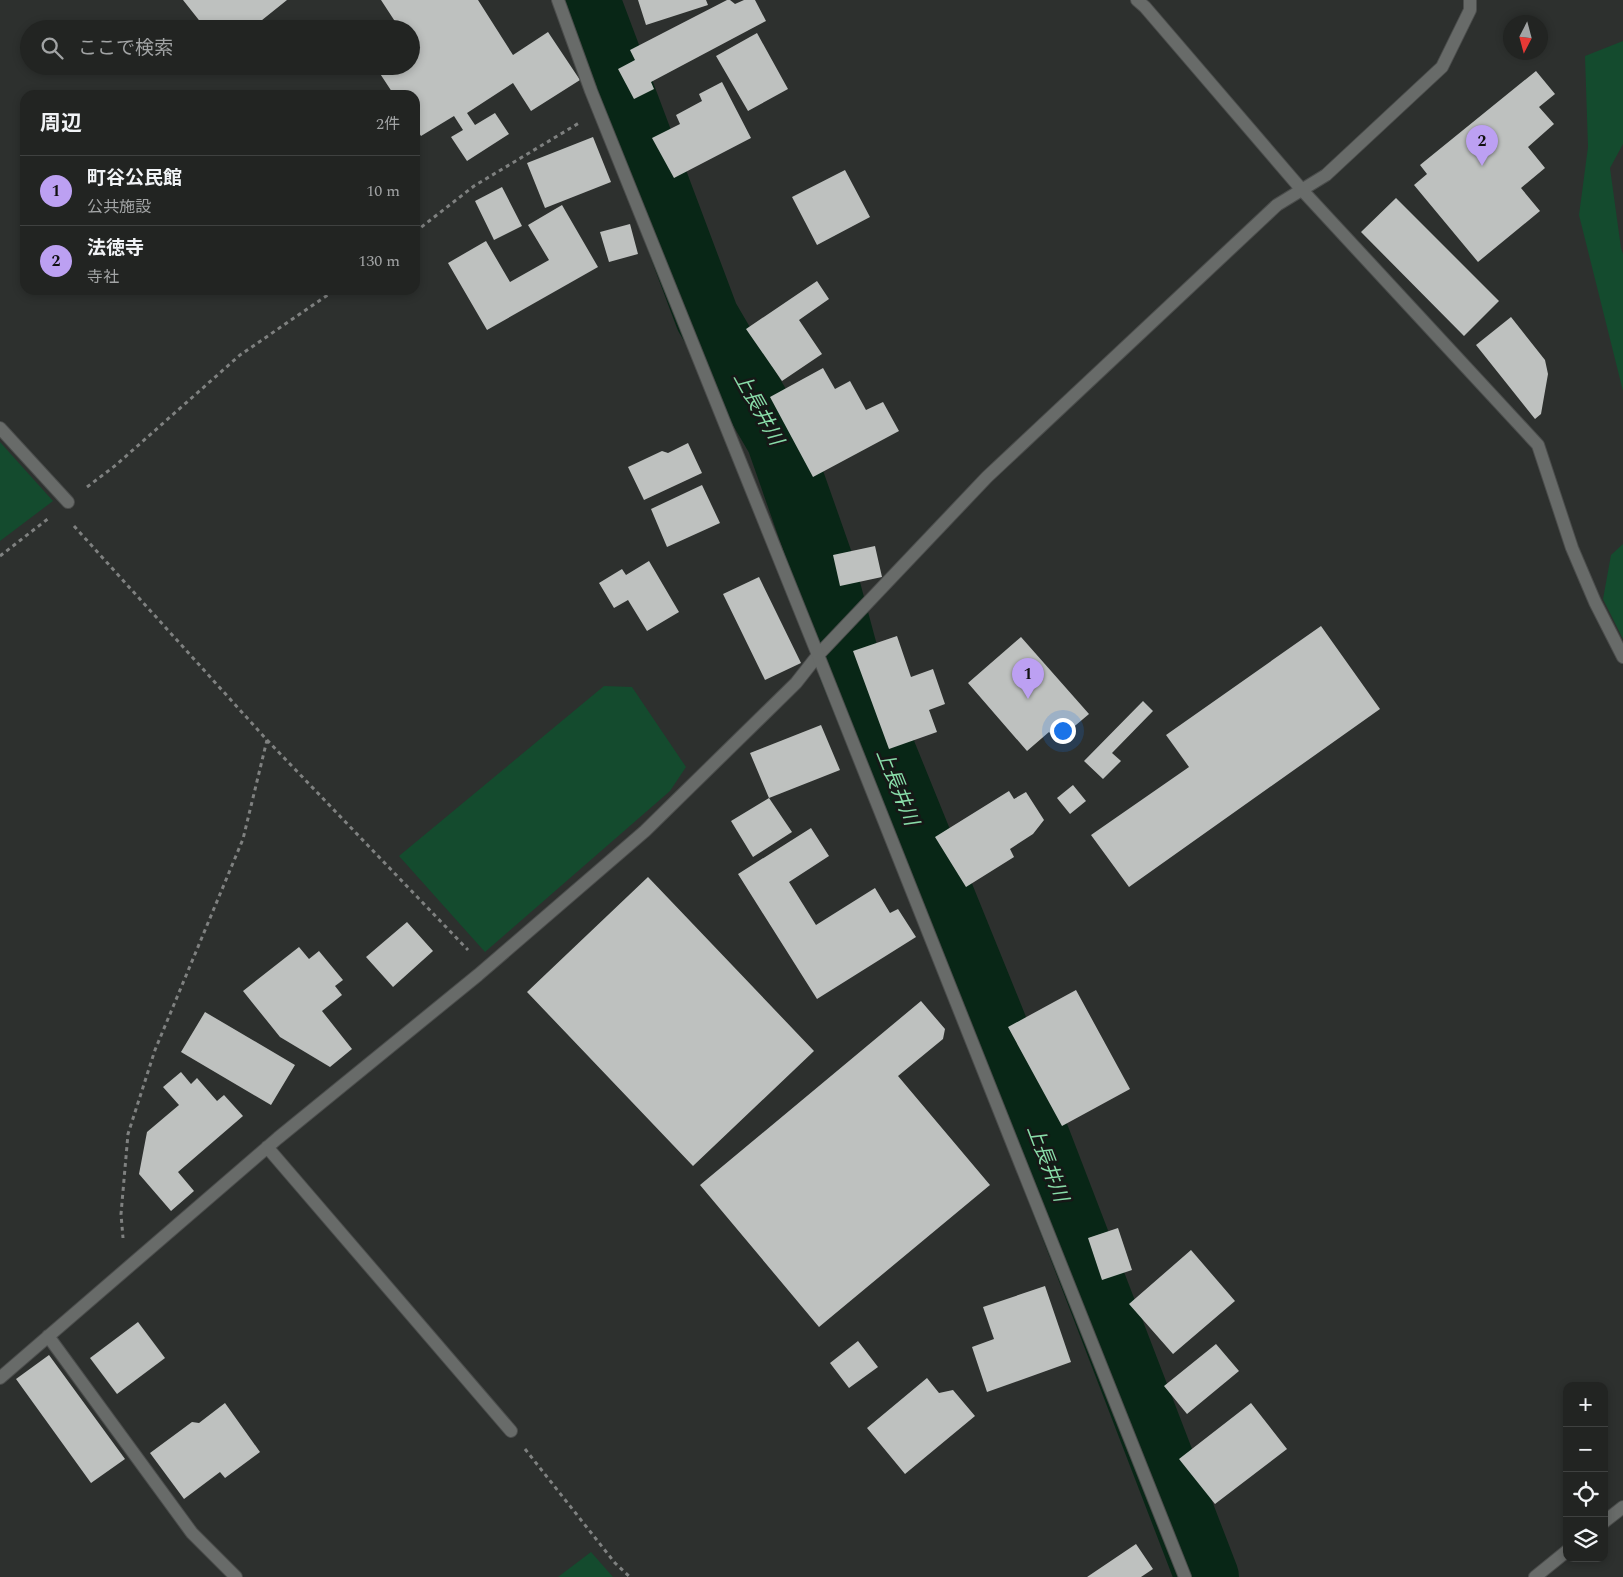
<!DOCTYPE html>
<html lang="ja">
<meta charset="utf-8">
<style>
:root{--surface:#222422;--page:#2e302f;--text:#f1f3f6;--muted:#a2a4a5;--line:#3f4140;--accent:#bca0f2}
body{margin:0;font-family:Spectral,"Noto Sans JP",serif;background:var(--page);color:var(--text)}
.controls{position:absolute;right:15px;bottom:15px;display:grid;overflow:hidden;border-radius:10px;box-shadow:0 2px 8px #0003}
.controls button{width:45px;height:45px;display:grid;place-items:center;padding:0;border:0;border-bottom:1px solid var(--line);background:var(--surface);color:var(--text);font:25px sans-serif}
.compass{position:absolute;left:1503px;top:15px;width:45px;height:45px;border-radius:50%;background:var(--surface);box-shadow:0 2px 8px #0003;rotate:186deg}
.you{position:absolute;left:1062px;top:730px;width:18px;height:18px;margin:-12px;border:4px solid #fff;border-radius:50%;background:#1a73e8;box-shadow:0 0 0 8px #1a73e833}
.badge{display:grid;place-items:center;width:32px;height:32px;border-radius:50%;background:var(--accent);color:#111;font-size:16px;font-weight:700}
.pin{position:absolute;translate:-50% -41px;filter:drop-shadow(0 1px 2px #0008)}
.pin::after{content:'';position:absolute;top:26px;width:18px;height:15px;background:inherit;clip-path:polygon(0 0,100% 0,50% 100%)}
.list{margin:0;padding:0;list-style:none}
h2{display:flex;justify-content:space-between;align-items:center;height:65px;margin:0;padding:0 20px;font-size:21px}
h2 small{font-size:16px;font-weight:400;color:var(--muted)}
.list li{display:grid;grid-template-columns:32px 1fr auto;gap:15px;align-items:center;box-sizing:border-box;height:70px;padding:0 20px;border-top:1px solid var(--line)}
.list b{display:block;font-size:19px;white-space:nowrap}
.list p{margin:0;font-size:16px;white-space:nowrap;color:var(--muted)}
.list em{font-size:16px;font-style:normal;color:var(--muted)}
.icon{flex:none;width:28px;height:28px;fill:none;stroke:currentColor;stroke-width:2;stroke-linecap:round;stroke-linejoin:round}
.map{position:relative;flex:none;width:1623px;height:1577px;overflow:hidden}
.search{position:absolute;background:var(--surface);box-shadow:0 2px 8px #0003;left:20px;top:20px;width:400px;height:55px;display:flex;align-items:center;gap:12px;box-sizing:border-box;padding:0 18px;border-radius:28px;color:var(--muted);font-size:19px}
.panel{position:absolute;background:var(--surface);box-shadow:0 2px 8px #0003;left:20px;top:90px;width:400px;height:205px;border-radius:15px}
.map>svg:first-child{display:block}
.green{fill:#144b2e}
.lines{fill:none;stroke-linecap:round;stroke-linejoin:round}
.river{stroke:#082616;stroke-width:64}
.building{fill:#bec1bf}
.minor-casing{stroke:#4b4d4c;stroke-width:14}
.tertiary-casing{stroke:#4b4d4c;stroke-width:14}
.path{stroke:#7f8180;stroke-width:3;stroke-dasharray:4 4;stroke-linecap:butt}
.minor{stroke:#686b69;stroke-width:12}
.tertiary{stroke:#686b69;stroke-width:12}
.labels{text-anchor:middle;stroke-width:5;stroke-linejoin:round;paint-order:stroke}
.water-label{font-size:20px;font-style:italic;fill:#88dca8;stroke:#161817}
</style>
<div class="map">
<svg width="1623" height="1577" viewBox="0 0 1623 1577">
<rect width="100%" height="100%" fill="#2d302e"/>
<path class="green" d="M 1623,41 L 1623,144 L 1610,168 L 1621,248 L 1623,254 L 1623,391 L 1579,215 L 1588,147 L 1585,56 Z
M 0,442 L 53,501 L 0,541 Z
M 1623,544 L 1623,639 L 1603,599 L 1611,555 Z
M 604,686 L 632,687 L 686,767 L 670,791 L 485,952 L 399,856 Z
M 591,1552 L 613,1577 L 558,1577 Z"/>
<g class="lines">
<path class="river" d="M 588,0 L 707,317 L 778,439 L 822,564 L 850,668 L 994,1023 L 1207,1577"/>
</g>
<path class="building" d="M 183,0 L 287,0 L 251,29 L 206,29 Z
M 381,0 L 478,0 L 513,55 L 548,32 L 580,80 L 531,111 L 513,83 L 467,113 L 475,125 L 495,113 L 509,134 L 467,161 L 451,137 L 463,130 L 454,116 L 421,136 L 415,127 L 415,95 L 394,95 L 375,66 L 411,66 L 411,29 L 387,29 L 396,23 Z
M 638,0 L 706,0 L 708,5 L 646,25 Z
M 727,0 L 730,0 L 735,4 L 744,0 L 755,0 L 766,21 L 651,82 L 654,89 L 634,99 L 618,69 L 635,60 L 630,50 Z
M 757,33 L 788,89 L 748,111 L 716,56 Z
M 1536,71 L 1555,94 L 1539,107 L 1554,124 L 1528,147 L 1545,168 L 1521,188 L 1540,211 L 1478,262 L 1414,185 L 1427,174 L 1420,165 Z
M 722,82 L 751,138 L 674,178 L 652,138 L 680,124 L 676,115 L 702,101 L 699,94 Z
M 593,137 L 611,182 L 545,208 L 527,163 Z
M 845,170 L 870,217 L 817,245 L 792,197 Z
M 502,187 L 522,226 L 494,240 L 475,201 Z
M 1396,198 L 1499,301 L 1464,336 L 1361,232 Z
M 562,205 L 598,267 L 487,330 L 448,263 L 486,241 L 510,282 L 549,260 L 528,225 Z
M 630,224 L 638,254 L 609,262 L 600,232 Z
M 817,281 L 829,299 L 799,320 L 822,354 L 782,381 L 746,329 Z
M 1511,317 L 1545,360 L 1548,374 L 1541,414 L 1535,419 L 1476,345 Z
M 823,368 L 835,389 L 850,381 L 866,410 L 883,402 L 899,431 L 813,477 L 770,397 Z
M 688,443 L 702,473 L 644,500 L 628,467 L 662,451 L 668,453 Z
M 702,485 L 720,523 L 667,547 L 651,509 Z
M 875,546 L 882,577 L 840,586 L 833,555 Z
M 649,561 L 679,612 L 647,631 L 628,600 L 614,608 L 599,583 L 622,569 L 626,575 Z
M 759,577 L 801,663 L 765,680 L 723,594 Z
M 1321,626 L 1380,709 L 1129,887 L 1091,835 L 1189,767 L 1166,735 Z
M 897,636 L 911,677 L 933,669 L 945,704 L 929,710 L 937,732 L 889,749 L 853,651 Z
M 1021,637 L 1089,714 L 1057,741 L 1049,732 L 1027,751 L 968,683 Z
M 1143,701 L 1153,711 L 1112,753 L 1121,761 L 1103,779 L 1084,761 Z
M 821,725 L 840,770 L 769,798 L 792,832 L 753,857 L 731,821 L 769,798 L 750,753 Z
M 1073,785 L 1086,801 L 1070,814 L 1057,798 Z
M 1009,791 L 1014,799 L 1026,792 L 1044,820 L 1033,834 L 1010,849 L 1014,857 L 966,887 L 935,837 Z
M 811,828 L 829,856 L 789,882 L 816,925 L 875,888 L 890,913 L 898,909 L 916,937 L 817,999 L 738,874 Z
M 648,877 L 814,1051 L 693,1166 L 527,992 Z
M 407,922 L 433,951 L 393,987 L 366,957 Z
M 299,947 L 309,959 L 319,951 L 343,980 L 335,986 L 342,995 L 322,1011 L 352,1049 L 330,1067 L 280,1037 L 243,991 Z
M 1076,990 L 1130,1089 L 1062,1126 L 1008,1027 Z
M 921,1001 L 945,1029 L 943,1039 L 898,1076 L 990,1185 L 819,1327 L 700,1185 Z
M 205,1012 L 295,1065 L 271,1105 L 181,1052 Z
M 181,1072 L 191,1084 L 197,1078 L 217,1101 L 224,1095 L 243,1116 L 178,1172 L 194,1191 L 171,1211 L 139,1174 L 147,1132 L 179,1105 L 163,1087 Z
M 1118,1228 L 1132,1270 L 1102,1280 L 1088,1238 Z
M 1191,1250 L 1235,1301 L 1173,1354 L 1129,1304 Z
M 1045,1286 L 1071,1362 L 987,1392 L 972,1347 L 994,1339 L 983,1307 Z
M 138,1322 L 165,1358 L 117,1394 L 90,1358 Z
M 858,1341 L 878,1367 L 849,1388 L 830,1363 Z
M 1216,1344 L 1239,1371 L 1187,1414 L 1164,1386 Z
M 49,1355 L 125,1459 L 91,1483 L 16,1379 Z
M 927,1378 L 939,1393 L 953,1390 L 975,1416 L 905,1474 L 867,1428 Z
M 225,1403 L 260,1452 L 225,1478 L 220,1472 L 184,1499 L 150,1453 L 192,1422 L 199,1423 Z
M 1251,1403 L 1287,1449 L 1215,1504 L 1179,1459 Z
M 1136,1544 L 1153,1569 L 1141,1577 L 1087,1577 Z"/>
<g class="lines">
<g class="minor-casing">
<path id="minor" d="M 1137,0 L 1145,7 L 1302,190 L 1538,445 L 1572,548 L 1595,602 L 1623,657
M 0,428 L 68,502
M 267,1147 L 511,1431
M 48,1336 L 192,1533 L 236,1577
M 0,1378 L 278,1138 L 478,975 L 645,831 L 796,683 L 818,655 L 987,477 L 1277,205 L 1326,175 L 1442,67 L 1470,10 L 1470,0"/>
</g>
<g class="tertiary-casing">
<path id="tertiary" d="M 558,0 L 591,91 L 818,655 L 1185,1577
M 1604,1522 L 1623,1507
M 1535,1577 L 1567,1551"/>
</g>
<path class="path" d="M 415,232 L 474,186 L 579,123
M 87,487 L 116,465 L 240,355 L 335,290
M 74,526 L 267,740 L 243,839 L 155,1050 L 128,1134 L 121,1214 L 123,1238
M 0,556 L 49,518
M 267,740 L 468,950
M 525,1449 L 615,1563 L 630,1577"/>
<use href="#minor" class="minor"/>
<use href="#tertiary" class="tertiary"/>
</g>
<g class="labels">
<g class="water-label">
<text transform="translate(759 408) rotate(61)" y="7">上長井川</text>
<text transform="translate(898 787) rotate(68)" y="7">上長井川</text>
<text transform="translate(1048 1163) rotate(69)" y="7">上長井川</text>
</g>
</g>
</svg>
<div class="controls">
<button>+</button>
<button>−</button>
<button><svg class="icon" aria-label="locate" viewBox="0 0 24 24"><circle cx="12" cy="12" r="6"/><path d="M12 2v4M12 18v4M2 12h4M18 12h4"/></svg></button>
<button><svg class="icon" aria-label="layers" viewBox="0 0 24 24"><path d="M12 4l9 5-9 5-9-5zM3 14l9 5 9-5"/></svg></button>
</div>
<svg class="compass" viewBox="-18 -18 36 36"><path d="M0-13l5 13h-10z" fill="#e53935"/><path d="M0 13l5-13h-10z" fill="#a2a4a5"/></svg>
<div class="you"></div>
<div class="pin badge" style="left:1028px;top:699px">1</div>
<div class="pin badge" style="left:1482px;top:166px">2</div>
<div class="search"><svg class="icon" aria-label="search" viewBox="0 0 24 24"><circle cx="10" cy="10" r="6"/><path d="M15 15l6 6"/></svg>ここで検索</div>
<section class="panel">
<h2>周辺<small>2件</small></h2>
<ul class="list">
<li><span class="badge">1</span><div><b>町谷公民館</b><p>公共施設</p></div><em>10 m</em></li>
<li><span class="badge">2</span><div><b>法徳寺</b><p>寺社</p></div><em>130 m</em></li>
</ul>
</section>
</div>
